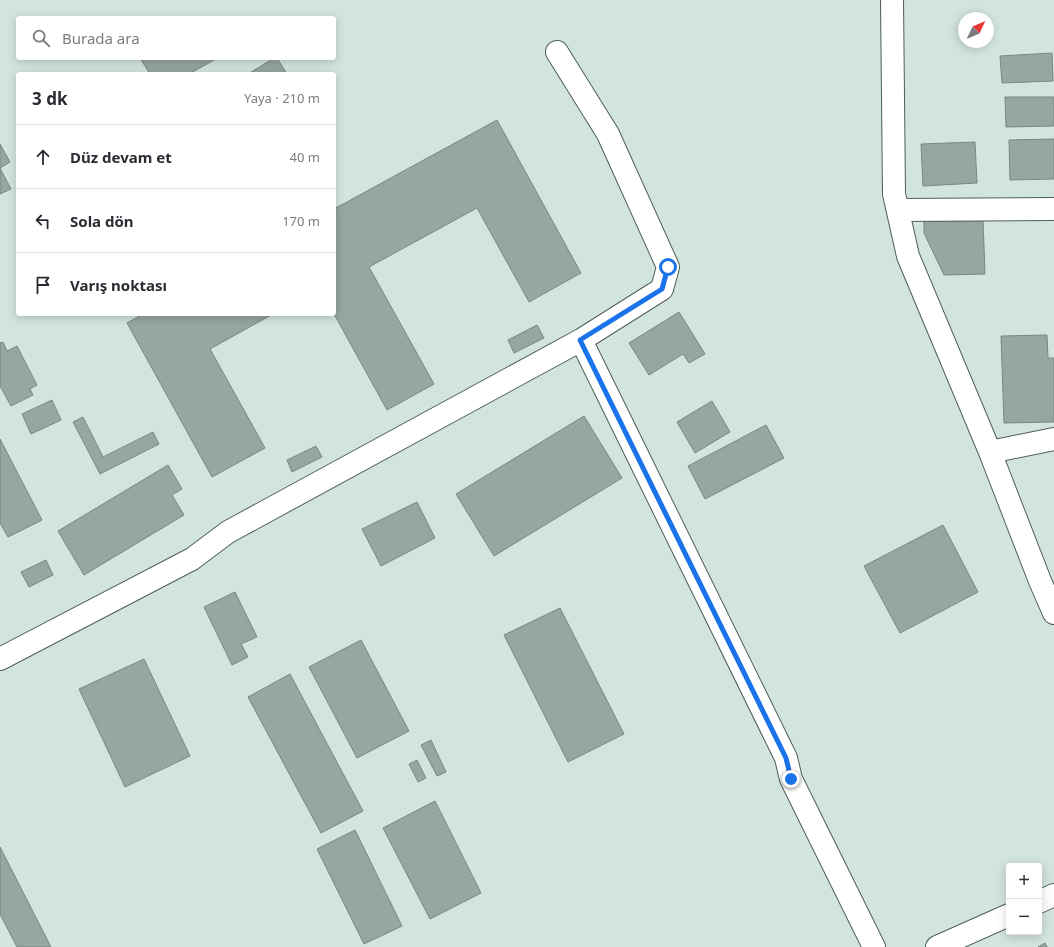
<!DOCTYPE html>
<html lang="tr">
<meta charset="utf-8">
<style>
:root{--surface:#fff;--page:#f2f2f3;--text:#2b2b33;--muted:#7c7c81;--line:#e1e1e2}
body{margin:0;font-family:"Noto Sans",sans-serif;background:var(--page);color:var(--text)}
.controls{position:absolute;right:12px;bottom:12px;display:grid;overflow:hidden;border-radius:4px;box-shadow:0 2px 10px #0003}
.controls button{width:36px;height:36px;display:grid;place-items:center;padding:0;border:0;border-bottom:1px solid var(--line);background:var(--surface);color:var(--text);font:20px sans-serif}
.compass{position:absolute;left:958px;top:12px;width:36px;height:36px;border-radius:50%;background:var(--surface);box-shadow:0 2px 10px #0003;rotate:46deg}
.stop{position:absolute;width:12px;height:12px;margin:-9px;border:3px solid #1a73e8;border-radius:50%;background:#fff}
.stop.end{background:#1a73e8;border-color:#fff;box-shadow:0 1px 4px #0008}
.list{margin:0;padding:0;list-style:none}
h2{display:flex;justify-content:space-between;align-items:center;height:52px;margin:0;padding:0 16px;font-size:17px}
h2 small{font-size:13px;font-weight:400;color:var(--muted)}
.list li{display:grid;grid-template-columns:26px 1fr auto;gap:12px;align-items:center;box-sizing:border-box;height:64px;padding:0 16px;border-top:1px solid var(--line)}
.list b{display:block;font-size:15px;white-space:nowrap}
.list em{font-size:13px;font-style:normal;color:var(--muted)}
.icon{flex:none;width:22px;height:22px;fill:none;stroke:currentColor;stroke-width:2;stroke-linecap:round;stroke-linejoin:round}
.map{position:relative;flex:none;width:1054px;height:947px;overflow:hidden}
.search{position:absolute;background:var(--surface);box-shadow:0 2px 10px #0003;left:16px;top:16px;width:320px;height:44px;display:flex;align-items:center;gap:10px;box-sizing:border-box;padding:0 14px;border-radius:4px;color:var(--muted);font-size:15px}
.panel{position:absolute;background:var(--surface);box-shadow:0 2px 10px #0003;left:16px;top:72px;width:320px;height:244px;border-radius:4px}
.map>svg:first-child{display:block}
.building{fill:#95a79f;stroke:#778881}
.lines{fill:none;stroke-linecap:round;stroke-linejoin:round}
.minor-casing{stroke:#4e5e57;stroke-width:24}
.minor{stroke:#fff;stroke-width:22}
.route{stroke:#1a73e8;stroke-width:5}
</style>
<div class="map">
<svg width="1054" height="947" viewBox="0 0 1054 947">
<rect width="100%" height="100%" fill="#d2e5dd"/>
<path class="building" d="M 1052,53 L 1053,81 L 1002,83 L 1000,56 Z
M 140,58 L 216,58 L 216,59 L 189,74 L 150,74 Z
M 274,58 L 277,58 L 287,74 L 248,74 Z
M 1005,97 L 1054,97 L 1054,126 L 1006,127 Z
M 497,120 L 581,273 L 529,302 L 477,208 L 369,267 L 434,384 L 387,410 L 334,314 L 334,209 Z
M 1054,139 L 1054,179 L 1010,180 L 1009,140 Z
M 975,142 L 977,183 L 923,186 L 921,144 Z
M 0,144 L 10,162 L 0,168 Z
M 0,168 L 11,189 L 0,194 Z
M 983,219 L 985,274 L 944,275 L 924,233 L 924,220 Z
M 679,312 L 705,354 L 689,363 L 683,354 L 649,375 L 629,343 Z
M 143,314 L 273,314 L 210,349 L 265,448 L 212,477 L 127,323 Z
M 537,325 L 544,338 L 514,353 L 508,340 Z
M 1047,335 L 1048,358 L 1054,358 L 1054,422 L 1004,423 L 1001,336 Z
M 3,342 L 7,351 L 17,346 L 37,385 L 30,389 L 33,395 L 11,406 L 0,386 L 0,343 Z
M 52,400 L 61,420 L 31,434 L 22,414 Z
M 712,401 L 730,432 L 695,453 L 677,422 Z
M 584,416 L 622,478 L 494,556 L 456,494 Z
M 83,417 L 103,457 L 153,432 L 159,444 L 100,474 L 73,422 Z
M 766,425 L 784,458 L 705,499 L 688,466 Z
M 0,439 L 42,520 L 8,537 L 0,523 Z
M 316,446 L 322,457 L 292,472 L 287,460 Z
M 168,465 L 182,489 L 172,495 L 184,515 L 84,575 L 58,531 Z
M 417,502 L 435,538 L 381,566 L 362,529 Z
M 943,525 L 978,592 L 900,633 L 864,566 Z
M 46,560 L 53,575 L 29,587 L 21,572 Z
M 235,592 L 257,637 L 241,644 L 248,657 L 232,665 L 204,607 Z
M 560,608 L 624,734 L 568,762 L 504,635 Z
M 361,640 L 409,731 L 357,758 L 309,667 Z
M 144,659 L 190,756 L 125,787 L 79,689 Z
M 290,674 L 363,811 L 321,833 L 248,697 Z
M 431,740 L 446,772 L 437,776 L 421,745 Z
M 417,760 L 426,778 L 418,782 L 409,764 Z
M 435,801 L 481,893 L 430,919 L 383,828 Z
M 355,830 L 402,926 L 364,944 L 317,849 Z
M 0,847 L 51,947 L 17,947 L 0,914 Z
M 1045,943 L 1047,947 L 1038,947 Z"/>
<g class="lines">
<g class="minor-casing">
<path id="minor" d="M 892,0 L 894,194 L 908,256 L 990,452 L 1040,581 L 1054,613
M 898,210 L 1054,209
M 581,340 L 786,758 L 791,779 L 874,947
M 990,452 L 1054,439
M 0,659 L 192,559 L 228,532 L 581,340 L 662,289 L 668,267 L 608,134 L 557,52
M 1039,902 L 1054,895
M 937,947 L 1009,915"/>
</g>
<use href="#minor" class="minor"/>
</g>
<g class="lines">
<path class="route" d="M 668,267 L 662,289 L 580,340 L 786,758 L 791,779"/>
</g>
</svg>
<div class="controls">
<button>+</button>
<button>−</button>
</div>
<svg class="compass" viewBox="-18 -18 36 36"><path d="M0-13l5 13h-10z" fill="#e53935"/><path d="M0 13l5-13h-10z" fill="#7c7c81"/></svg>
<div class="stop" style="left:668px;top:267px"></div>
<div class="stop end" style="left:791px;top:779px"></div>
<div class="search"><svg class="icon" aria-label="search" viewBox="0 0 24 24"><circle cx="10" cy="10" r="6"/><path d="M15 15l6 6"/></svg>Burada ara</div>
<section class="panel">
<h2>3 dk<small>Yaya · 210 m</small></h2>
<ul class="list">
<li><svg class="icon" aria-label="ahead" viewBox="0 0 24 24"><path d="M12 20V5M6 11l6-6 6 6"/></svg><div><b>Düz devam et</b></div><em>40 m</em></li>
<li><svg class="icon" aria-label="left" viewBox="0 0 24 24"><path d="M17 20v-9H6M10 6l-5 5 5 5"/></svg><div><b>Sola dön</b></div><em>170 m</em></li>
<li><svg class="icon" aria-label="arrive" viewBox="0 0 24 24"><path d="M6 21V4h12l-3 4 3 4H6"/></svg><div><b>Varış noktası</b></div></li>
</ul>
</section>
</div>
